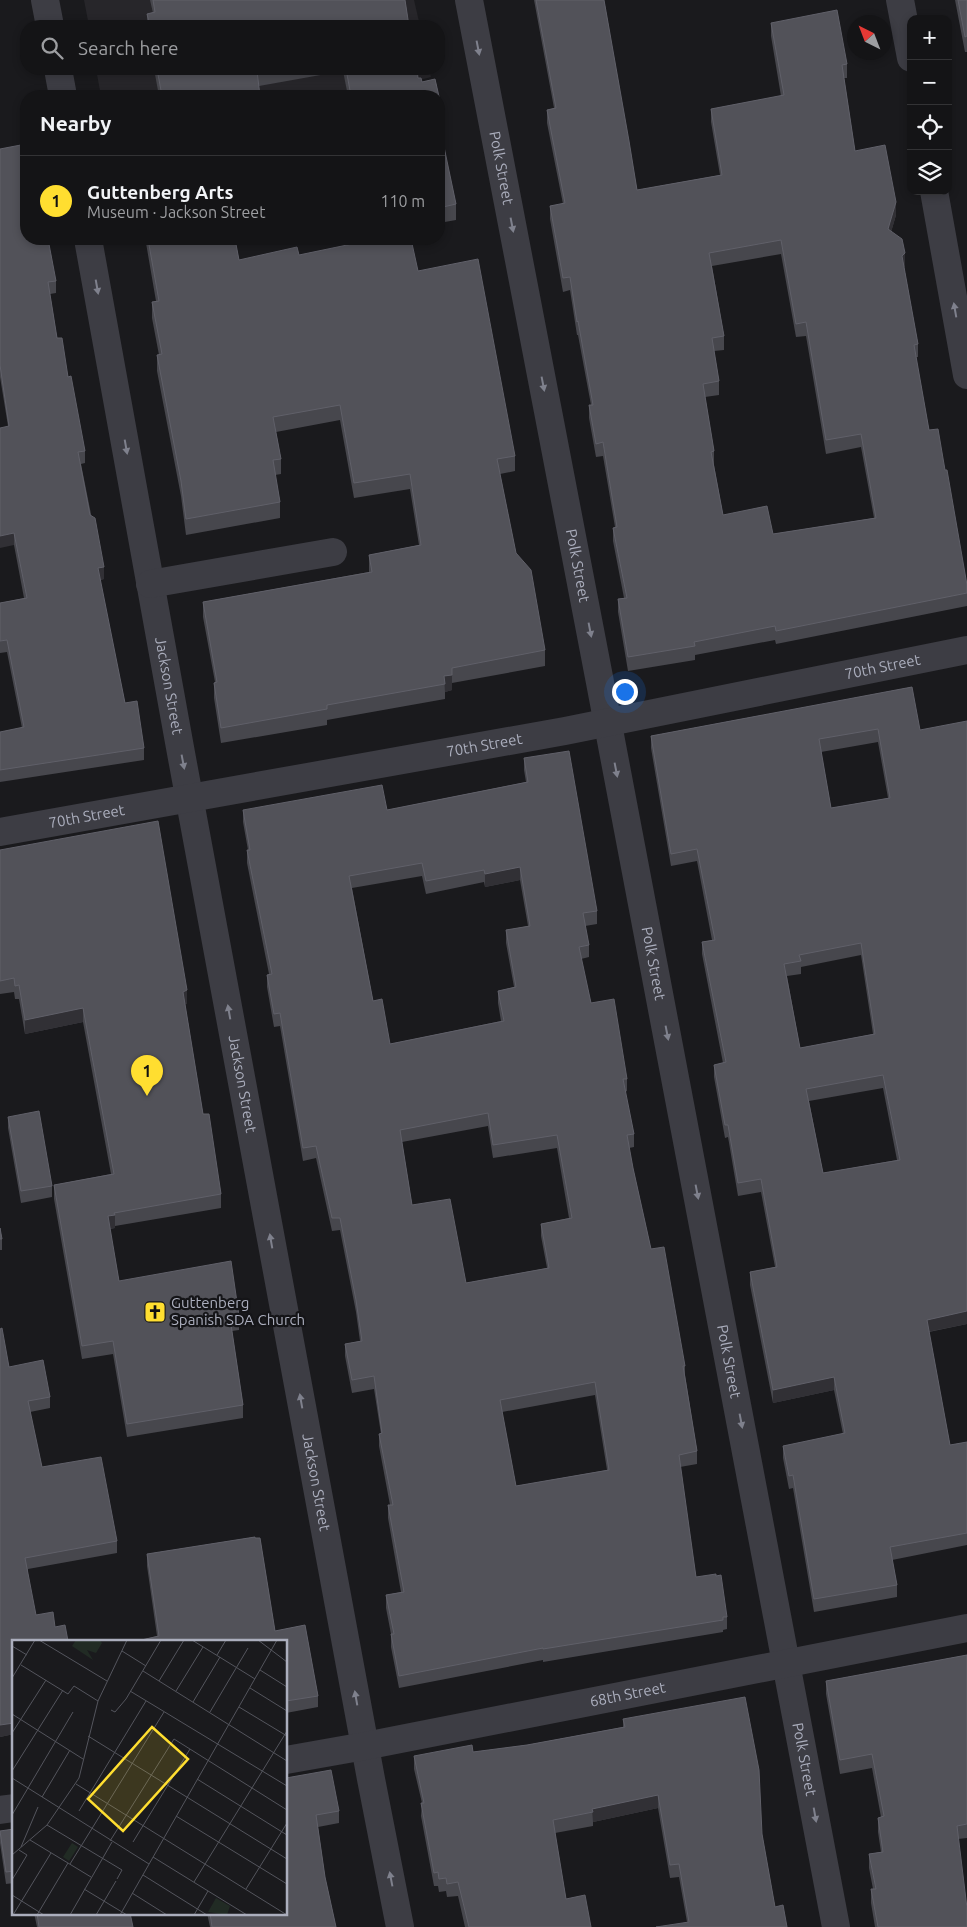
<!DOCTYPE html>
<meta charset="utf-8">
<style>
:root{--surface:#141416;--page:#1d1d1f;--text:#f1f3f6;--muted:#9d9ea1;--line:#333335;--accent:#ffde30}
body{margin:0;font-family:Ubuntu,sans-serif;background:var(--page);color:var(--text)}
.controls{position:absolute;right:15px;top:15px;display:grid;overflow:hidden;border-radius:10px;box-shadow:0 2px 8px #0003}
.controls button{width:45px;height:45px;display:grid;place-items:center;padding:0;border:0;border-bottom:1px solid var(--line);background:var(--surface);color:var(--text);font:25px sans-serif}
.compass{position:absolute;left:847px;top:15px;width:45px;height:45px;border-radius:50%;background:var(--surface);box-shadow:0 2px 8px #0003;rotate:318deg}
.you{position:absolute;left:624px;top:691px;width:18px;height:18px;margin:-12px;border:4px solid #fff;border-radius:50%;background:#1a73e8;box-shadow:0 0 0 8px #1a73e833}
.badge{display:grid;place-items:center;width:32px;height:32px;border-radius:50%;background:var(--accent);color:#111;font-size:16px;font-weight:700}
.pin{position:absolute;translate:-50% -41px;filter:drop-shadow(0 1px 2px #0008)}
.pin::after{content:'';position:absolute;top:26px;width:18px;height:15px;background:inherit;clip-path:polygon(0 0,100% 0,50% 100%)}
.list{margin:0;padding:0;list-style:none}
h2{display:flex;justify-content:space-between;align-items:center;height:65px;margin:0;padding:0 20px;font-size:21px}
h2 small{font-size:16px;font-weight:400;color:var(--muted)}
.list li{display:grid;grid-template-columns:32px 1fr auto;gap:15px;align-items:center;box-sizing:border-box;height:90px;padding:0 20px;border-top:1px solid var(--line)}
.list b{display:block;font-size:19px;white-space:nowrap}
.list p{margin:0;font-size:16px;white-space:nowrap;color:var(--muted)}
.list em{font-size:16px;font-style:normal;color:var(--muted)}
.icon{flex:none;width:28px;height:28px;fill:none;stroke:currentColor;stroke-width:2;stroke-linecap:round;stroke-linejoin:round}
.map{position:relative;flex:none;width:967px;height:1927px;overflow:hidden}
.search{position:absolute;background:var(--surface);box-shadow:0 2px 8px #0003;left:20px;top:20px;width:425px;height:55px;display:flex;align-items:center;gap:12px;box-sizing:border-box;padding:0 18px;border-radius:20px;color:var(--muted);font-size:19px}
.panel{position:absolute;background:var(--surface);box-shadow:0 2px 8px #0003;left:20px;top:90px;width:425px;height:155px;border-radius:20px}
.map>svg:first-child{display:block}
.built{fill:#27262a}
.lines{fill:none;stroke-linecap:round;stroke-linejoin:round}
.minor{stroke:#3d3d44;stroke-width:28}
.wall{fill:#47474d;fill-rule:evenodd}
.shaded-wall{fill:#313035}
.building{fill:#525259;stroke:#606069;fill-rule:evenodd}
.oneway{fill:#7f818d}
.labels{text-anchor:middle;stroke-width:4.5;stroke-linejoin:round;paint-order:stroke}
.street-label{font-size:15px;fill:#abaebd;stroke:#151518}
.poi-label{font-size:15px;fill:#abaebd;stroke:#151518;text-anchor:start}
.inset-road{fill:none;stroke:#54555d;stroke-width:1}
.view{fill:#ffde30;fill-opacity:0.15;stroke:#ffde30;stroke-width:2.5}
.inset-edge{fill:none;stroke:#abaebd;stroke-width:2.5}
</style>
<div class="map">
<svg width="967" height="1927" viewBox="0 0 967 1927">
<rect width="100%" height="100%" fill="#1a1a1d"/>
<path class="built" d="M 84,0 L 414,0 L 420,26 L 89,26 Z
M 96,69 L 429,69 L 431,77 L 360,96 L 101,96 Z"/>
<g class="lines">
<g class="minor">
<path d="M 45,0 L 50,26"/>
<path id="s1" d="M 469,0 L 599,677 L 836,1927"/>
<path d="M 900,0 L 911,58"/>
<path d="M 58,69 L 63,96"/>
<path d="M 934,191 L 967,375"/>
<path id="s2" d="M 88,239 L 181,753 L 371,1779 L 400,1927"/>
<path d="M 150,584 L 333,552"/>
<path id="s3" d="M 0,832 L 565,731 L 967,650"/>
<path id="s4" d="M 286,1760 L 365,1746 L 967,1628"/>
<path d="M 0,1810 L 14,1808"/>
</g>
</g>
<path class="wall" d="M 150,0 L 405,0 L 409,26 L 147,26 L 147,14 L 153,13 Z
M 534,0 L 604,0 L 637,190 L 720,175 L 711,122 L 711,109 L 781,96 L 771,36 L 771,23 L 847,64 L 847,78 L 844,78 L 855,151 L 896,215 L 891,232 L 905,266 L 904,267 L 918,344 L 918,357 L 916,357 L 929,430 L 945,470 L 967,585 L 967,606 L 776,644 L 775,640 L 695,655 L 695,660 L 628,671 L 618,612 L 618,599 L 624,598 L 613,541 L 613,528 L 615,527 L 603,456 L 596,457 L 589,418 L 589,405 L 591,405 L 578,335 L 577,335 L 570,290 L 563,292 L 550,219 L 550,206 L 563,204 L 547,123 L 547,110 L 554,108 ZM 781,254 L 796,337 L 806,336 L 826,454 L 861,447 L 874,518 L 773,534 L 723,515 L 714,465 L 714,451 L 705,397 L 719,395 L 719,381 L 714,351 L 724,350 L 724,336 L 712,266 Z
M 955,0 L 967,0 L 967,52 L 965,52 Z
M 154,69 L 417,69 L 418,78 L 421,78 L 422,82 L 435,79 L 443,114 L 443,129 L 440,130 L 456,204 L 456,220 L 439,223 L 439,96 L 348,96 L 343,71 L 259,86 L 260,96 L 159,96 Z
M 0,149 L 56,281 L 56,293 L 50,294 L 57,338 L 68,377 L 85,451 L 85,463 L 81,464 L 104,579 L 100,580 L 125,703 L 144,748 L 144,760 L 0,782 L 0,732 L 22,728 L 7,652 L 0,653 L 0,603 L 24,598 L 14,545 L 8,426 L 0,377 Z
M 146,239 L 235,239 L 239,260 L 299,255 L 418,271 L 515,456 L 515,471 L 500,474 L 516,553 L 545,650 L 545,666 L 452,683 L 452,690 L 445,692 L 445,699 L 327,720 L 327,725 L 221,743 L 214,698 L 214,683 L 215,682 L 203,617 L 203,602 L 369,572 L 369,555 L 419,545 L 410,489 L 354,498 L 340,420 L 276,432 L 281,459 L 281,474 L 275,475 L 280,502 L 280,518 L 186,535 L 181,496 L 157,371 L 157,355 L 159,355 L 152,318 L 152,302 L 156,301 L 146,243 Z
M 912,687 L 967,1324 L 929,1332 L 950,1445 L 967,1442 L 967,1545 L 892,1560 L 897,1585 L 897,1597 L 814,1612 L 793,1488 L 789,1489 L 783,1458 L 783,1446 L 843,1434 L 834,1390 L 773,1403 L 750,1285 L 750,1272 L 775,1267 L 761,1192 L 738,1196 L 728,1137 L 725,1138 L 714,1077 L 714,1065 L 723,1063 L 702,954 L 702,942 L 712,940 L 697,861 L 671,866 L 651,748 L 651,736 ZM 878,742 L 888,798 L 831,808 L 821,752 ZM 861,955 L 873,1034 L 800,1048 L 787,976 L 801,974 L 801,967 ZM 883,1088 L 897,1160 L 823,1173 L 809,1101 Z
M 524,758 L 597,911 L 597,924 L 585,926 L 589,945 L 589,957 L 581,959 L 591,1003 L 627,1079 L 627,1091 L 625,1092 L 634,1134 L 634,1147 L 629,1148 L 633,1168 L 651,1249 L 685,1366 L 685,1375 L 697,1451 L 697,1464 L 680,1467 L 696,1577 L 727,1617 L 727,1629 L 723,1630 L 723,1632 L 543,1662 L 543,1660 L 399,1688 L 391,1647 L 391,1634 L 386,1608 L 386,1595 L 401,1592 L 388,1518 L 388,1505 L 390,1505 L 379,1446 L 379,1434 L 381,1434 L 374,1389 L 352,1393 L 345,1356 L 345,1344 L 360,1341 L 356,1312 L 340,1230 L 332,1231 L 316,1158 L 303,1161 L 280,1026 L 274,1027 L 267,987 L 267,975 L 269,974 L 247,863 L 247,850 L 248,850 L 243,822 L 243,810 L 387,810 L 526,782 L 524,770 ZM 422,876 L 426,894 L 484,882 L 485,887 L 520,880 L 528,926 L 506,930 L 506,943 L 514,987 L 498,991 L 498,1003 L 501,1021 L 390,1044 L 373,1001 L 352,888 ZM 488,1126 L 493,1158 L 557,1148 L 569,1218 L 541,1224 L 541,1236 L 547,1268 L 466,1283 L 412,1205 L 402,1142 ZM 595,1395 L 607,1470 L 516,1486 L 502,1412 Z
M 0,850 L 187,1004 L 185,1004 L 203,1114 L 221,1194 L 221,1208 L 115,1226 L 115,1228 L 110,1229 L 119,1281 L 239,1316 L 239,1330 L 232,1331 L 243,1405 L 243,1418 L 127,1437 L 113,1354 L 82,1359 L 54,1199 L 54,1185 L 111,1174 L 83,1022 L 25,1034 L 19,999 L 15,999 L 14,992 L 0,994 Z
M 8,1117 L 52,1186 L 52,1197 L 21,1203 L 8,1128 Z
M 0,1228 L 2,1239 L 2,1250 L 0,1250 Z
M 0,1329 L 9,1367 L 50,1397 L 50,1408 L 30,1412 L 42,1467 L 117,1541 L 117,1553 L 28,1569 L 14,1734 L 0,1737 Z
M 255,1537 L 255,1538 L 260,1538 L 275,1631 L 305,1625 L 318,1696 L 318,1707 L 286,1713 L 286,1641 L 137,1641 L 157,1636 L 147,1566 L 147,1554 Z
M 967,1655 L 967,1838 L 958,1839 L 967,1927 L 875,1927 L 871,1903 L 871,1889 L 873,1889 L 869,1868 L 869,1854 L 881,1852 L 878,1832 L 878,1818 L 881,1817 L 872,1768 L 840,1774 L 826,1694 L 826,1681 Z
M 623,1719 L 762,1834 L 775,1907 L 687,1922 L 679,1877 L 670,1878 L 658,1808 L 593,1822 L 593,1826 L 555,1833 L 566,1899 L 591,1927 L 465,1927 L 458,1896 L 447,1897 L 446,1891 L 439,1892 L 438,1886 L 434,1886 L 421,1816 L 422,1803 L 414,1769 L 414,1756 L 473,1752 L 527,1745 L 623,1727 Z
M 286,1778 L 339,1811 L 339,1823 L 318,1827 L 325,1877 L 336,1927 L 210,1927 L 207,1913 L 286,1913 Z
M 14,1829 L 14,1883 L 6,1884 L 0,1843 L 0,1831 Z
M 34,1913 L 130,1913 L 133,1927 L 37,1927 Z"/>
<path class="shaded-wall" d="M 896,202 L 896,215 L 888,243 L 888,229 Z
M 905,253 L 905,266 L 902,269 L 902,256 Z
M 14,533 L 14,545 L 0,548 L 0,536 Z
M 104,567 L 104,579 L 98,580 L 98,568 Z
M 452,675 L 452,690 L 445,692 L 444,676 Z
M 520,867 L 520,880 L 485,887 L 485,874 Z
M 187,990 L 187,1004 L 183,1005 L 183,992 Z
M 83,1008 L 83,1022 L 25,1034 L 25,1020 Z
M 115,1215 L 115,1228 L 108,1229 L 108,1216 Z
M 967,1311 L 967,1324 L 927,1332 L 927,1320 Z
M 834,1377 L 834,1390 L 773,1403 L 773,1390 Z
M 14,1723 L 14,1734 L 0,1737 L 0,1725 Z
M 658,1795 L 658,1808 L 593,1822 L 592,1809 Z"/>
<path class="building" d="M 153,0 L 405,0 L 409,26 L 150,26 L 147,14 L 155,12 Z
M 536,0 L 604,0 L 629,141 L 637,190 L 722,175 L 711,109 L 784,95 L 771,23 L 837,10 L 847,64 L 842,65 L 855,151 L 885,145 L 896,202 L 888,229 L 902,239 L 905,253 L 902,256 L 918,344 L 914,345 L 929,430 L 938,429 L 945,470 L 947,470 L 967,585 L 967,593 L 776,631 L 775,626 L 694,642 L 695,646 L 628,657 L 618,599 L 627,598 L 613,528 L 617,527 L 603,442 L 596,444 L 589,405 L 593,405 L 578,321 L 577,322 L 570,277 L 563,278 L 550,206 L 565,203 L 547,110 L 556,108 ZM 781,240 L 796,324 L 806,322 L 826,440 L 861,434 L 876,518 L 773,534 L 767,506 L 723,515 L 711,452 L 714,451 L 703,384 L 719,381 L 712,338 L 724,336 L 709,253 Z
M 958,0 L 967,0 L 967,36 L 965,37 Z
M 157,69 L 270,69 L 257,71 L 260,96 L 162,96 Z
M 346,69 L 417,69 L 418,78 L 421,78 L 422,82 L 435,79 L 443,114 L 439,114 L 439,96 L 351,96 Z
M 439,123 L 456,204 L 439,208 Z
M 26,144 L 26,239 L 48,239 L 56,281 L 48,282 L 57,338 L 62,338 L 68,377 L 71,376 L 85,451 L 78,452 L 90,515 L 95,518 L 104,567 L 98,568 L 125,703 L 137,701 L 144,748 L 0,770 L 0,732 L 24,727 L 7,640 L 0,641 L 0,603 L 27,598 L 14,533 L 0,536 L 0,428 L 9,426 L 0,365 L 0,149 Z
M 148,239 L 235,239 L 239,260 L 297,247 L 299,255 L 376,239 L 411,239 L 418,271 L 478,259 L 515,456 L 497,459 L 516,553 L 531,570 L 545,650 L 452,668 L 452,675 L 444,676 L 445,684 L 327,705 L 327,709 L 221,728 L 214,683 L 217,682 L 203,602 L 372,572 L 369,555 L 421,545 L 410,474 L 354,483 L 340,405 L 273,417 L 281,459 L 273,460 L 280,502 L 186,519 L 181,481 L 157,355 L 162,354 L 152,302 L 159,301 Z
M 912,687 L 920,730 L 967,721 L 967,1311 L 927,1320 L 950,1445 L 967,1442 L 967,1533 L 890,1547 L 897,1585 L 814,1599 L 793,1475 L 789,1476 L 783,1446 L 845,1433 L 834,1377 L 773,1390 L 750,1272 L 777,1267 L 761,1179 L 738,1183 L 728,1125 L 725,1125 L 714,1065 L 726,1062 L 702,942 L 715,940 L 697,849 L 671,854 L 651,736 ZM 878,729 L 890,798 L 831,808 L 819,739 ZM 861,943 L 875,1034 L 800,1048 L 784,964 L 801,961 L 799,955 ZM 883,1075 L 900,1160 L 823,1173 L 806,1089 Z
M 569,751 L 597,911 L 583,913 L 589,945 L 579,947 L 591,1003 L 614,999 L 627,1079 L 623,1079 L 634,1134 L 627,1135 L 633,1168 L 651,1249 L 664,1247 L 685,1366 L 683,1366 L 697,1451 L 679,1455 L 696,1577 L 716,1574 L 716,1576 L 721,1575 L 727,1617 L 723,1617 L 723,1620 L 543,1649 L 543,1648 L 399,1676 L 391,1634 L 394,1634 L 386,1595 L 404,1592 L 388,1505 L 393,1505 L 379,1434 L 382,1433 L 374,1376 L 352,1380 L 345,1344 L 362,1341 L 356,1300 L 340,1218 L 332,1218 L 316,1146 L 303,1148 L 280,1013 L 274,1014 L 267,975 L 272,974 L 247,850 L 250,850 L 243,810 L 382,785 L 387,810 L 528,782 L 524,758 ZM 422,863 L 426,881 L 484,870 L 485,874 L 520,867 L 530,926 L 506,930 L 516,987 L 498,991 L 504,1021 L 390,1044 L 382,999 L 373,1001 L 349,876 ZM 488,1113 L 493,1145 L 557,1135 L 572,1218 L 541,1224 L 549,1268 L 466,1283 L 450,1199 L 412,1205 L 400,1130 ZM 595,1382 L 609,1470 L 516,1486 L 500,1400 Z
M 158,821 L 187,990 L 183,992 L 203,1114 L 209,1114 L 221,1194 L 114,1213 L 115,1215 L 108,1216 L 119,1281 L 231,1261 L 239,1316 L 230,1318 L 243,1405 L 127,1424 L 113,1341 L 82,1346 L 54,1185 L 114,1174 L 83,1008 L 25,1020 L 19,985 L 15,986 L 14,978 L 0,981 L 0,850 Z
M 39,1111 L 52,1186 L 21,1191 L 8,1117 Z
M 0,1228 L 2,1239 L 0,1239 Z
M 2,1328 L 9,1367 L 43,1360 L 50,1397 L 28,1401 L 42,1467 L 101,1457 L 117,1541 L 25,1558 L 36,1615 L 53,1612 L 55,1627 L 65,1625 L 68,1641 L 14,1641 L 14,1723 L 0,1725 L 0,1329 Z
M 255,1537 L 255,1538 L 260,1538 L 275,1631 L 305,1625 L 318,1696 L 286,1701 L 286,1641 L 137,1641 L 159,1636 L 147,1554 Z
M 967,1655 L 967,1824 L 957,1826 L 967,1908 L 967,1927 L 878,1927 L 871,1889 L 876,1889 L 869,1854 L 883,1852 L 878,1818 L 884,1816 L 872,1754 L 840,1760 L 826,1681 Z
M 745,1697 L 759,1770 L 762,1834 L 775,1907 L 783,1905 L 787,1927 L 656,1927 L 689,1922 L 679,1864 L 670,1865 L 658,1795 L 592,1809 L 593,1812 L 553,1820 L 566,1899 L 585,1895 L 591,1927 L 469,1927 L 458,1882 L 447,1884 L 446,1878 L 439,1879 L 438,1872 L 434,1873 L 421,1803 L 424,1803 L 414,1756 L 472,1745 L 473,1752 L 527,1745 L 625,1727 L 623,1719 Z
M 331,1770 L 339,1811 L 316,1815 L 325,1877 L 336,1927 L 212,1927 L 210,1913 L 286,1913 L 286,1778 Z
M 14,1829 L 14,1871 L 6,1872 L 0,1831 Z
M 37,1913 L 130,1913 L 133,1927 L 39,1927 Z"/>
<defs><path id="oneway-solid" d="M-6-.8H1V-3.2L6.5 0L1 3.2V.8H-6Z" transform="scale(1.25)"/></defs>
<g class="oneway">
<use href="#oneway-solid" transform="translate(478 48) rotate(79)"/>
<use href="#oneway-solid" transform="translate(512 225) rotate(79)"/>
<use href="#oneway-solid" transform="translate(97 287) rotate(80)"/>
<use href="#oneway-solid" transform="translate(955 310) rotate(-100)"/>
<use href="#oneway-solid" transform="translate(543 384) rotate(79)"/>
<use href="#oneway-solid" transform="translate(126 447) rotate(80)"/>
<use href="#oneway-solid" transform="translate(590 630) rotate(79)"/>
<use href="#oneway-solid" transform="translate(183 762) rotate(79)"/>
<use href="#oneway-solid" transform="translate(616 770) rotate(79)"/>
<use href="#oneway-solid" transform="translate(229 1012) rotate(-100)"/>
<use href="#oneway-solid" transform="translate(667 1033) rotate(79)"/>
<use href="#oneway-solid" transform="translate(697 1192) rotate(79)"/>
<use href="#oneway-solid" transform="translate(271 1241) rotate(-100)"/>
<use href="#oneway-solid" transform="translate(301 1401) rotate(-100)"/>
<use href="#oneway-solid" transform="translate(741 1421) rotate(79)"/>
<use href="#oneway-solid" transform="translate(356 1698) rotate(-100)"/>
<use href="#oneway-solid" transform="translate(815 1815) rotate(80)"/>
<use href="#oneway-solid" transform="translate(391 1879) rotate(-101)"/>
</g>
<defs>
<g id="church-square" transform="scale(1.125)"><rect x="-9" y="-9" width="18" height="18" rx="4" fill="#ffde30" stroke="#151518"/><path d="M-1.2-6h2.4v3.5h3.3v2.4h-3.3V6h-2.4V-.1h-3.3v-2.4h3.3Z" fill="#111"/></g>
</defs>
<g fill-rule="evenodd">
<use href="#church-square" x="155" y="1312"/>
</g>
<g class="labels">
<g class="street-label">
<text dy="5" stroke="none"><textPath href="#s1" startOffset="171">Polk Street</textPath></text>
<text dy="5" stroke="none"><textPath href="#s1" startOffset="576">Polk Street</textPath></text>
<text dy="5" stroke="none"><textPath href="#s3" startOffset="898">70th Street</textPath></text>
<text dy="5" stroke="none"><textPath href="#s2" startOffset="454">Jackson Street</textPath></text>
<text dy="5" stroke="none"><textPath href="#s3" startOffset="492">70th Street</textPath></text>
<text dy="5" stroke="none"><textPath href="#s3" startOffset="88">70th Street</textPath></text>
<text dy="5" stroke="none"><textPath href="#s1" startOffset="981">Polk Street</textPath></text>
<text dy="5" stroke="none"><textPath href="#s2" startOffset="859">Jackson Street</textPath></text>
<text dy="5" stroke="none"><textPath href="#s1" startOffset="1386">Polk Street</textPath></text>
<text dy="5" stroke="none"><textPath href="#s2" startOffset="1264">Jackson Street</textPath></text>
<text dy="5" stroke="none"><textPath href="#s4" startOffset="348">68th Street</textPath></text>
<text dy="5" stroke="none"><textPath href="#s1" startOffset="1791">Polk Street</textPath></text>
</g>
<g class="poi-label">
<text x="171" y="1308">Guttenberg<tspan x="171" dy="17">Spanish SDA Church</tspan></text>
</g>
</g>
<g transform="translate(12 1640)">
<rect width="275" height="275" fill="#1a1a1d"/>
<path d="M 64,0 L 88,0 L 90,3 L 84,13 L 75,10 L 81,20 L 60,6 ZM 60,203 L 66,207 L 57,221 L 51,217 ZM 204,258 L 218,266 L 215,275 L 196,272 Z" fill="#212b24"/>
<path class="inset-road" d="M 27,0 L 95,41M 180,0 L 243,39M 246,0 L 275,22M 0,6 L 15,15M 110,11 L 134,26M 205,15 L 214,0M 9,25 L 56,54 L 62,46 L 86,61M 248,30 L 275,47M 131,31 L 275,121M 0,38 L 23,0M 147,41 L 172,0M 238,48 L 275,71M 118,51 L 275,146M 164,51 L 191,7M 181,62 L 208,17M 227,67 L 275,96M 99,70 L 103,72 L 114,59 L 149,0M 198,72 L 236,8M 0,74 L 71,119M 0,93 L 34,40M 76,96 L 275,219M 0,131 L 51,50M 0,138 L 137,224M 185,139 L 275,195M 64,144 L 275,275M 30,157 L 58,110M 67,171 L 134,61M 0,175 L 61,72M 164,176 L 275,244M 35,185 L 110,230 L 105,239M 18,200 L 79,237M 98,201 L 162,99 L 275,170M 121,202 L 178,109M 9,207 L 26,167M 0,215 L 35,185 L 67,138 L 86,61 L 115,0M 141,217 L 235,275M 58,224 L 152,72M 131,235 L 195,275M 0,240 L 15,215 L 7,210M 182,242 L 275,91M 72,249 L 115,275M 234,249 L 275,183M 120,253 L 155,275M 0,255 L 32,275M 1,275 L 39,213M 25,275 L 56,223M 58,275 L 100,202M 84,275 L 104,241M 108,275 L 265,0M 182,275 L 196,251"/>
<path class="view" d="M 140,87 L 176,119 L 111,191 L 76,159 Z"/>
<rect width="275" height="275" class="inset-edge"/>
</g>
</svg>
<div class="controls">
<button>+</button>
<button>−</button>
<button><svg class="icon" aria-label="locate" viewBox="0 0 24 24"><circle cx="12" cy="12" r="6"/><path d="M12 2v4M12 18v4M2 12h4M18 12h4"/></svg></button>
<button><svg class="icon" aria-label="layers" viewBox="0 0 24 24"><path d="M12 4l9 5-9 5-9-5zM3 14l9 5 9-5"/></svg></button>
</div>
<svg class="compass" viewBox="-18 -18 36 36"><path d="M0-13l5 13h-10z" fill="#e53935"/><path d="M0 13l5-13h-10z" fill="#9d9ea1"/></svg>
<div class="you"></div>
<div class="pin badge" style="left:147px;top:1096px">1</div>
<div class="search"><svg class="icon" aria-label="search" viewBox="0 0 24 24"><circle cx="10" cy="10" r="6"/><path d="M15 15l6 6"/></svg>Search here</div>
<section class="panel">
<h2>Nearby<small></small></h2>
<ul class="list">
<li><span class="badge">1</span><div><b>Guttenberg Arts</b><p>Museum · Jackson Street</p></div><em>110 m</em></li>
</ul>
</section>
</div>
